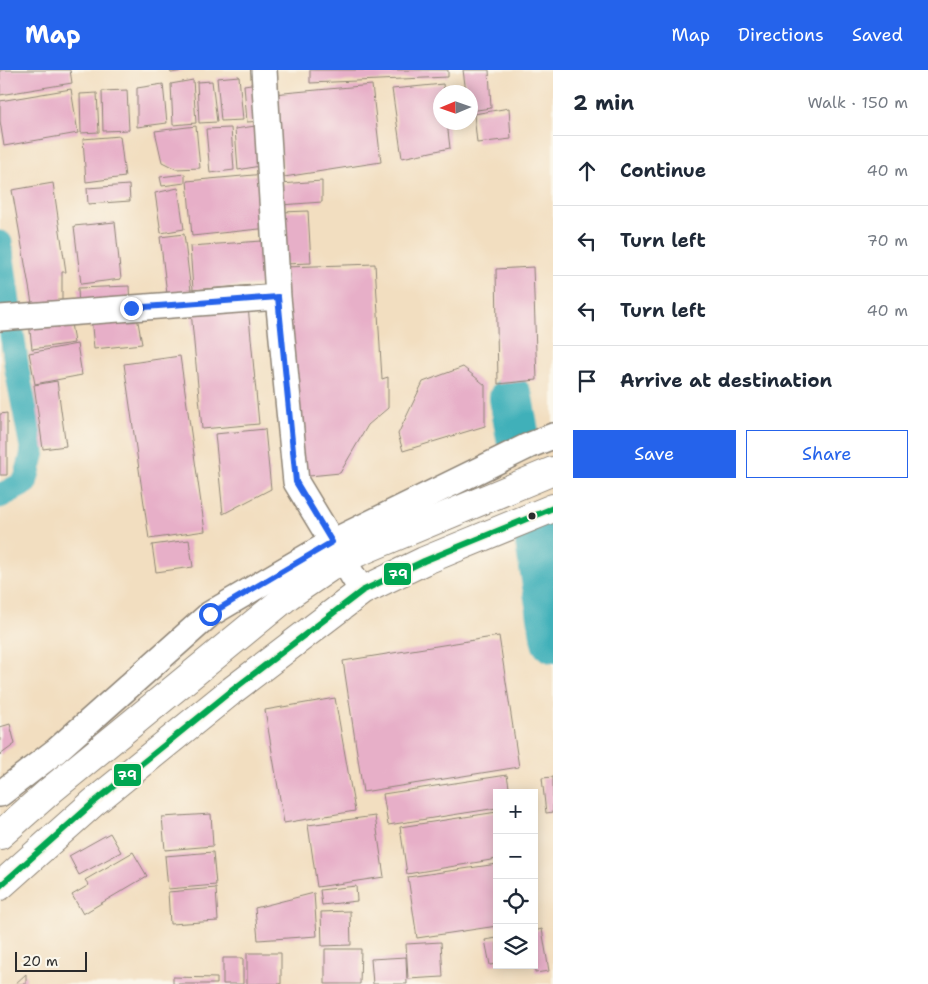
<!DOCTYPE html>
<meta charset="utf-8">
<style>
:root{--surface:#fff;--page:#f6f6f7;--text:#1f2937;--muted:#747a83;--line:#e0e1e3;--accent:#2563eb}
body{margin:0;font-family:"Shantell Sans",sans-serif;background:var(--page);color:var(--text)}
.controls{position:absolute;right:15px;bottom:15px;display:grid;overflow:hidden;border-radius:0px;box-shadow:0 2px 12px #0003}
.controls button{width:45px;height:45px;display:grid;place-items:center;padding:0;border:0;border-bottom:1px solid var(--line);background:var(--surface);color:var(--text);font:25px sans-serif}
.compass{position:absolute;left:433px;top:15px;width:45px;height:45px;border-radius:50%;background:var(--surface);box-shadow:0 2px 12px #0003;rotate:268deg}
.scale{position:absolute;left:15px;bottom:12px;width:72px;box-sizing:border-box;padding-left:5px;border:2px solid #2b2b2b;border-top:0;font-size:14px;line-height:18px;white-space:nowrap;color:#2b2b2b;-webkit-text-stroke:4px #fbf7ec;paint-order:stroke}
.stop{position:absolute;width:15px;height:15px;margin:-11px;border:4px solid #2563eb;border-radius:50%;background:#fff}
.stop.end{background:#2563eb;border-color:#fff;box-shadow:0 1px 5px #0008}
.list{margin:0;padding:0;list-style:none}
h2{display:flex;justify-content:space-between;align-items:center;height:65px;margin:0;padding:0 20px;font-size:21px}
h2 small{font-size:16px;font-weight:400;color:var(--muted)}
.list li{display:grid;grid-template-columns:32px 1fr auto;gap:15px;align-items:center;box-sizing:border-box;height:70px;padding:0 20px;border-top:1px solid var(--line)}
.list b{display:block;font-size:19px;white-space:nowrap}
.list em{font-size:16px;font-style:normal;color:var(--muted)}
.actions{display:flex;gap:10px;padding:15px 20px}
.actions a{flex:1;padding:11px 0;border:1px solid var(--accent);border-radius:0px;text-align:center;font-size:18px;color:var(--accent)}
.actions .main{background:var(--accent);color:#fff}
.icon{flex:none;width:28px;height:28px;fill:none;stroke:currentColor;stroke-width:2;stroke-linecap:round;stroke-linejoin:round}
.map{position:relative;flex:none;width:553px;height:914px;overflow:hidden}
header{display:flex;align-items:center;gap:30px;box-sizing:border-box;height:70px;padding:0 25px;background:var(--accent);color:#fff}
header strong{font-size:24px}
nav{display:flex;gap:28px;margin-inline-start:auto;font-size:18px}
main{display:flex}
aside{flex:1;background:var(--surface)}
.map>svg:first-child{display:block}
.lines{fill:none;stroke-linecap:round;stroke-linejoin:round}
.canal{stroke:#40b0b9;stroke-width:25}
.river{stroke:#40b0b9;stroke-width:44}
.building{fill:#e7afc8}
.minor-casing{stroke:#8e8476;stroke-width:28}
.highway-casing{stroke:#8e8476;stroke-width:30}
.minor{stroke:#fff;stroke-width:25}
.highway{stroke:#fff;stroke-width:28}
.bus-1-casing{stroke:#fbf7ec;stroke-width:10}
.bus-1{stroke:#00a651;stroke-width:6}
.route{stroke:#2563eb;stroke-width:6}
.bus-dot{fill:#2b2b2b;stroke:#fbf7ec;stroke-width:2}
.line-badge{stroke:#fbf7ec;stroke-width:2}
.badge-label{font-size:14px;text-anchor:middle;font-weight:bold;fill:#fff}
</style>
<header>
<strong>Map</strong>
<nav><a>Map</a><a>Directions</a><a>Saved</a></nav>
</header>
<main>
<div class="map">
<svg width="553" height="914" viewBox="0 0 553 914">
<rect width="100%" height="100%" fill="#fbf7ec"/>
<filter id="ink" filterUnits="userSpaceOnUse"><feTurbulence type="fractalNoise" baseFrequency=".02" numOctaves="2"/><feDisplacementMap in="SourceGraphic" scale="10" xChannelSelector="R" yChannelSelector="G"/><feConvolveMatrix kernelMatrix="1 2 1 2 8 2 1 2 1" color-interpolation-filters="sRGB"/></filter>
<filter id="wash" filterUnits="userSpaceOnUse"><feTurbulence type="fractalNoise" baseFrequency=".0096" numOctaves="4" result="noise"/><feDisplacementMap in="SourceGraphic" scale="20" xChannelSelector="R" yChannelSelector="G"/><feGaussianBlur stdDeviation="1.12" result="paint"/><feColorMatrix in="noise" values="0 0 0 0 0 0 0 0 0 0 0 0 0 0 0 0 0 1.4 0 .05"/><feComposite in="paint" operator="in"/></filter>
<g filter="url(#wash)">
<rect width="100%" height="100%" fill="#f2dec0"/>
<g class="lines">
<path class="canal" d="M 0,173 L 17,300 L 33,382 L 25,413 L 0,426"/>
<path class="river" d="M 511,328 L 518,368
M 537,472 L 553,571"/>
</g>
<g id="blocks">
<path class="building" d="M 0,0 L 70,0 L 72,13 L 0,25 Z
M 170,0 L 183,0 L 183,1 L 171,3 Z
M 310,0 L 448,0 L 448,7 L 310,13 Z
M 463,0 L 489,0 L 491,38 L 470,41 L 470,22 L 466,22 Z
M 239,6 L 243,50 L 221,51 L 217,8 Z
M 193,10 L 196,53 L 173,55 L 171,14 Z
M 212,11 L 217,52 L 199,53 L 197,12 Z
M 258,13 L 263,51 L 247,52 L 244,15 Z
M 163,14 L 167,53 L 137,57 L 137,18 Z
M 443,14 L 444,22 L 440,22 L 440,52 L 447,52 L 450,78 L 402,88 L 392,19 Z
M 372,15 L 381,92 L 284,107 L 273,24 Z
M 71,19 L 78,63 L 4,76 L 0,51 L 0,31 Z
M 127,20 L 129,60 L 103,61 L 102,21 Z
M 97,23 L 99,62 L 81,63 L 80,24 Z
M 509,38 L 511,69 L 477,73 L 474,44 Z
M 262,55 L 265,95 L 238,100 L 235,59 Z
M 196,56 L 200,98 L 176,99 L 162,92 L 155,61 Z
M 231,58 L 234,100 L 210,103 L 206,59 Z
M 120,66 L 125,107 L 86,112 L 83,69 Z
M 185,104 L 185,113 L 162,116 L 160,107 Z
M 265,104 L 269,158 L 192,166 L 187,111 Z
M 322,111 L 322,132 L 281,135 L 280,114 Z
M 53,113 L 66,202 L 62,202 L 62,240 L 33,239 L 12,120 Z
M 129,115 L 130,131 L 88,134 L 87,118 Z
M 178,118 L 184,159 L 161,163 L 155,123 Z
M 308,141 L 311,193 L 285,194 L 282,142 Z
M 115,152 L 121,209 L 81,214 L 74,156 Z
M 184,164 L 191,221 L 167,224 L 160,167 Z
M 262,171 L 265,214 L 193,220 L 190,176 Z
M 375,194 L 382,309 L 388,307 L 388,338 L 368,355 L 340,403 L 299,407 L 284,197 Z
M 533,197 L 537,310 L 498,314 L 496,199 Z
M 129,216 L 130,237 L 79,239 L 78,218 Z
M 248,236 L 259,354 L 202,359 L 191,241 Z
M 136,241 L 142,274 L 94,279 L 91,246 Z
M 70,246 L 74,273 L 32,279 L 29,252 Z
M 77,274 L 82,305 L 35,314 L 29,283 Z
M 180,286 L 205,461 L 149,469 L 124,294 Z
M 463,297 L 485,315 L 485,356 L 403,381 L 398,364 L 423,312 Z
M 57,311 L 66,376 L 43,379 L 34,315 Z
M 7,343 L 7,405 L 0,405 L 0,344 Z
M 265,359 L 271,419 L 223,444 L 215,364 Z
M 189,470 L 193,497 L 156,502 L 152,475 Z
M 499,566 L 519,697 L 363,722 L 343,591 Z
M 335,628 L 355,741 L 284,753 L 265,640 Z
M 10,654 L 15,674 L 0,685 L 0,657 Z
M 507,705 L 510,723 L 497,723 L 497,738 L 388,755 L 383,724 Z
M 553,707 L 553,742 L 546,743 L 542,708 Z
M 497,742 L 497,789 L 407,804 L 400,757 Z
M 211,744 L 213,776 L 165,780 L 162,747 Z
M 375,746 L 384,807 L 317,817 L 308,755 Z
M 110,763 L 121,782 L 79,805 L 69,786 Z
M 133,782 L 147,806 L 83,844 L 72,825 L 89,815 L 85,810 Z
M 213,782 L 216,815 L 168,819 L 165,786 Z
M 497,794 L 497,856 L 417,868 L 408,807 Z
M 356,816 L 357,831 L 322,835 L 320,820 Z
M 216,818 L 218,851 L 170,854 L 168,822 Z
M 314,823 L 317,866 L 258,870 L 255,838 Z
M 350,841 L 351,875 L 322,876 L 321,842 Z
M 542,859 L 549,901 L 535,903 L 534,861 Z
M 497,868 L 497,894 L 490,895 L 485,870 Z
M 441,872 L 443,907 L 408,909 L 406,874 Z
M 325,879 L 361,879 L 360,914 L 325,914 Z
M 247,883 L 281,883 L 281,914 L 247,914 Z
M 406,887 L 407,914 L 373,914 L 371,889 Z
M 223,888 L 243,888 L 243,914 L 223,914 Z
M 26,904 L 26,914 L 15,914 Z
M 173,907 L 217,908 L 217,914 L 173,914 Z"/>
</g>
</g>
<g filter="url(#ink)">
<use href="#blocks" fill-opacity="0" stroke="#8e8476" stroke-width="1"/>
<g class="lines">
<g class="minor-casing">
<path id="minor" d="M 264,0 L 278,227 L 296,412 L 362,521
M 0,248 L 278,227
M 0,724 L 57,680 L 210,544 L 332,472 L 528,376 L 553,366"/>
</g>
<g class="highway-casing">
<path id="highway" d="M 0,765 L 51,720 L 289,525 L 342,489 L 553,401
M 0,816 L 93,733 L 230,622 L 362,521 L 424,491 L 553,438"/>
</g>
<use href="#minor" class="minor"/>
<use href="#highway" class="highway"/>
<g class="bus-1-casing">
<path id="bus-1" d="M 0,816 L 93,733 L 230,622 L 362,521 L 424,491 L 553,438"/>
</g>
<use href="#bus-1" class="bus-1"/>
</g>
</g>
<g class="lines" filter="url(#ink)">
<path class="route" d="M 131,238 L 278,227 L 296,412 L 332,472 L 210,544"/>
</g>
<circle class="bus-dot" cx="532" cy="446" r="4.5"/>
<g class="line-badge">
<rect x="383" y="492" width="29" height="24" rx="5" fill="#00a651"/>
<rect x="113" y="693" width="29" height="24" rx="5" fill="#00a651"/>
</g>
<g class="badge-label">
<text x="398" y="509">79</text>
<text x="127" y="710">79</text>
</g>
</svg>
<div class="controls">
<button>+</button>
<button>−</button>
<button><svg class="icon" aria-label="locate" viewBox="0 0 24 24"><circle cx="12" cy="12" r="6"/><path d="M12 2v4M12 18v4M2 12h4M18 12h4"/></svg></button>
<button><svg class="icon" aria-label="layers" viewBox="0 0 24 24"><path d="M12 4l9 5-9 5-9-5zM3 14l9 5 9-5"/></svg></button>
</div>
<svg class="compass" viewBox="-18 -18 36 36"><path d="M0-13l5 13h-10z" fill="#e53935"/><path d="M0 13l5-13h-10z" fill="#747a83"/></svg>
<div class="scale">20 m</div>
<div class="stop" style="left:210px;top:544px"></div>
<div class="stop end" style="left:131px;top:238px"></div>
</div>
<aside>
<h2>2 min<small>Walk · 150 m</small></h2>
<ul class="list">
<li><svg class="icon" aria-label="ahead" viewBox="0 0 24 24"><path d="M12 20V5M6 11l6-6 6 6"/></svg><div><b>Continue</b></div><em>40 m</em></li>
<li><svg class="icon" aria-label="left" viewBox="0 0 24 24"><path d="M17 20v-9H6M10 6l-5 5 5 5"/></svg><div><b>Turn left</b></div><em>70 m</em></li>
<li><svg class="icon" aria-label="left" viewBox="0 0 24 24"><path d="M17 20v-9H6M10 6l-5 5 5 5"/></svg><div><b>Turn left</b></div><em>40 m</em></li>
<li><svg class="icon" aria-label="arrive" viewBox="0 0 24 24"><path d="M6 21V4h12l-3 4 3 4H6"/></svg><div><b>Arrive at destination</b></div></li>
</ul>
<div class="actions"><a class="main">Save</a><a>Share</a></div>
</aside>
</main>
